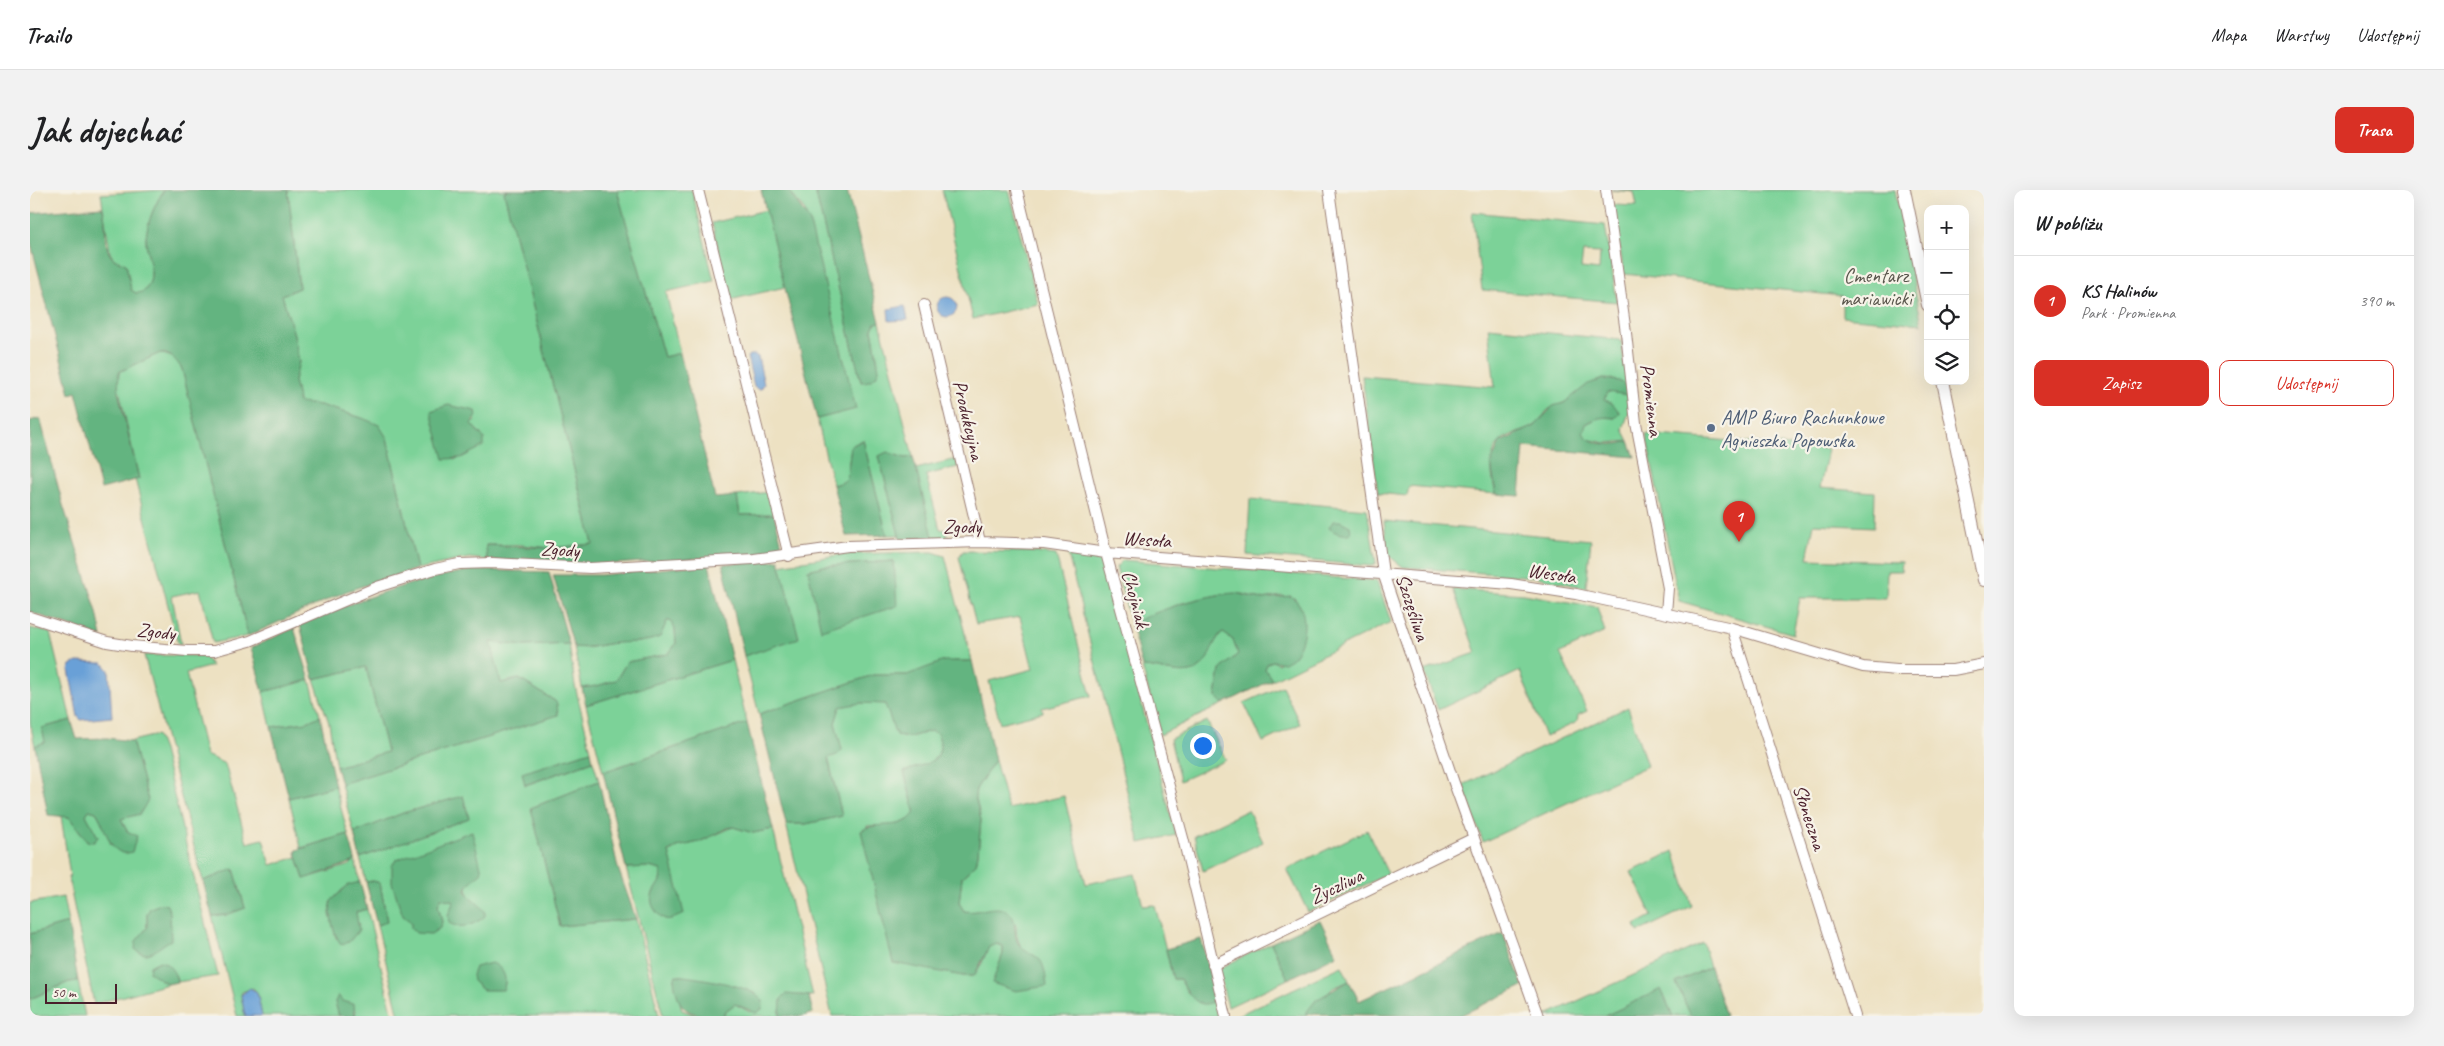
<!DOCTYPE html>
<html lang="pl">
<meta charset="utf-8">
<style>
:root{--surface:#fff;--page:#f2f2f2;--text:#202124;--muted:#757577;--line:#e0e0e0;--accent:#d93025}
body{margin:0;font-family:Caveat,sans-serif;background:var(--page);color:var(--text)}
.controls{position:absolute;right:15px;top:15px;display:grid;overflow:hidden;border-radius:10px;box-shadow:0 5px 20px #0002}
.controls button{width:45px;height:45px;display:grid;place-items:center;padding:0;border:0;border-bottom:1px solid var(--line);background:var(--surface);color:var(--text);font:25px sans-serif}
.scale{position:absolute;left:15px;bottom:12px;width:72px;box-sizing:border-box;padding-left:5px;border:2px solid #4a1f2b;border-top:0;font-size:14px;line-height:18px;white-space:nowrap;color:#4a1f2b;-webkit-text-stroke:4px #f7f3e8;paint-order:stroke}
.you{position:absolute;left:1172px;top:555px;width:18px;height:18px;margin:-12px;border:4px solid #fff;border-radius:50%;background:#1a73e8;box-shadow:0 0 0 8px #1a73e833}
.badge{display:grid;place-items:center;width:32px;height:32px;border-radius:50%;background:var(--accent);color:#fff;font-size:16px;font-weight:700}
.pin{position:absolute;translate:-50% -41px;filter:drop-shadow(0 1px 2px #0008)}
.pin::after{content:'';position:absolute;top:26px;width:18px;height:15px;background:inherit;clip-path:polygon(0 0,100% 0,50% 100%)}
.list{margin:0;padding:0;list-style:none}
h2{display:flex;justify-content:space-between;align-items:center;height:65px;margin:0;padding:0 20px;font-size:21px}
h2 small{font-size:16px;font-weight:400;color:var(--muted)}
.list li{display:grid;grid-template-columns:32px 1fr auto;gap:15px;align-items:center;box-sizing:border-box;height:90px;padding:0 20px;border-top:1px solid var(--line)}
.list b{display:block;font-size:19px;white-space:nowrap}
.list p{margin:0;font-size:16px;white-space:nowrap;color:var(--muted)}
.list em{font-size:16px;font-style:normal;color:var(--muted)}
.actions{display:flex;gap:10px;padding:15px 20px}
.actions a{flex:1;padding:11px 0;border:1px solid var(--accent);border-radius:10px;text-align:center;font-size:18px;color:var(--accent)}
.actions .main{background:var(--accent);color:#fff}
.icon{flex:none;width:28px;height:28px;fill:none;stroke:currentColor;stroke-width:2;stroke-linecap:round;stroke-linejoin:round}
.map{position:relative;flex:none;width:1954px;height:826px;overflow:hidden;border-radius:10px}
header{display:flex;align-items:center;gap:30px;box-sizing:border-box;height:70px;padding:0 25px;background:var(--surface);border-bottom:1px solid var(--line)}
header strong{font-size:24px}
nav{display:flex;gap:28px;margin-inline-start:auto;font-size:18px}
.intro{display:flex;align-items:center;justify-content:space-between;box-sizing:border-box;height:120px;padding:0 30px}
h1{margin:0;font-size:35px}
.button{padding:12px 22px;border-radius:10px;background:var(--accent);color:#fff;font-size:18px;font-weight:700}
main{display:flex;gap:30px;padding:0 30px}
aside{flex:1;background:var(--surface);border-radius:10px;box-shadow:0 5px 20px #0002}
.map>svg:first-child{display:block}
.green{fill:#7bd298;stroke:#627862;fill-rule:evenodd}
.forest{fill:#64b480;stroke:#576a56}
.water{fill:#69a0d7;stroke:#5a6081}
.lines{fill:none;stroke-linecap:round;stroke-linejoin:round}
.minor-casing{stroke:#9c8076;stroke-width:12}
.tertiary-casing{stroke:#9c8076;stroke-width:14}
.minor{stroke:#fff;stroke-width:10}
.tertiary{stroke:#fff;stroke-width:12}
.service-dot{fill:#5c6f8a;stroke:#f7f3e8;stroke-width:2}
.labels{text-anchor:middle;stroke-width:4.5;stroke-linejoin:round;paint-order:stroke}
.park-label{font-size:20px;fill:#59554c;stroke:#f7f3e8}
.street-label{font-size:20px;fill:#4a1f2b;stroke:#f7f3e8}
.service-label{font-size:20px;fill:#4e5e75;stroke:#f7f3e8;text-anchor:start}
</style>
<header>
<strong>Trailo</strong>
<nav><a>Mapa</a><a>Warstwy</a><a>Udostępnij</a></nav>
</header>
<div class="intro"><h1>Jak dojechać</h1><a class="button">Trasa</a></div>
<main>
<div class="map">
<svg width="1954" height="826" viewBox="0 0 1954 826">
<rect width="100%" height="100%" fill="#f7f3e8"/>
<filter id="ink" filterUnits="userSpaceOnUse"><feTurbulence type="fractalNoise" baseFrequency=".02" numOctaves="2"/><feDisplacementMap in="SourceGraphic" scale="10" xChannelSelector="R" yChannelSelector="G"/><feConvolveMatrix kernelMatrix="1 2 1 2 8 2 1 2 1" color-interpolation-filters="sRGB"/></filter>
<filter id="wash" filterUnits="userSpaceOnUse"><feTurbulence type="fractalNoise" baseFrequency=".0096" numOctaves="4" result="noise"/><feDisplacementMap in="SourceGraphic" scale="20" xChannelSelector="R" yChannelSelector="G"/><feGaussianBlur stdDeviation="1.12" result="paint"/><feColorMatrix in="noise" values="0 0 0 0 0 0 0 0 0 0 0 0 0 0 0 0 0 1.4 0 .05"/><feComposite in="paint" operator="in"/></filter>
<g filter="url(#wash)">
<rect width="100%" height="100%" fill="#ede1c2"/>
<path class="green" d="M 134,0 C 125,14 118,30 116,47 C 115,66 130,87 113,102 L 106,103 L 101,100 L 96,74 L 84,69 L 80,63 L 71,4 Z
M 258,0 L 478,0 L 474,2 L 563,354 L 522,358 L 491,355 L 456,355 L 457,370 L 439,368 L 387,379 L 357,248 L 332,228 L 290,215 L 269,214 L 264,191 L 269,172 L 264,145 L 252,105 L 269,98 ZM 446,221 L 445,231 L 441,234 L 451,244 L 453,256 L 424,270 Z
M 587,0 L 662,0 L 684,91 L 636,102 L 650,163 L 634,167 Z
M 758,0 L 785,0 L 831,192 L 848,172 L 842,139 L 845,133 L 850,132 L 883,267 L 875,268 L 863,264 L 849,266 L 869,345 L 857,345 L 833,250 L 821,256 L 817,288 L 813,292 L 803,295 L 787,229 L 825,219 L 775,21 Z
M 912,0 L 979,0 L 1008,114 L 943,129 Z
M 1581,0 L 1865,0 L 1892,134 L 1812,127 L 1812,106 L 1594,84 L 1583,15 L 1607,16 L 1604,2 Z
M 736,20 L 755,97 L 700,110 L 682,33 Z
M 1442,22 L 1575,35 L 1587,112 L 1452,100 ZM 1553,62 L 1570,63 L 1569,80 L 1551,78 Z
M 1458,137 L 1591,150 L 1597,196 C 1567,176 1557,203 1533,213 C 1527,216 1521,216 1516,222 C 1512,227 1510,233 1504,236 C 1494,243 1478,243 1470,252 C 1457,266 1462,288 1466,304 L 1379,296 L 1377,306 L 1348,303 L 1332,186 L 1465,197 Z
M 130,163 L 145,168 L 152,179 L 218,446 L 183,453 L 170,400 L 142,406 L 151,454 L 148,454 L 105,289 L 109,289 L 87,191 L 89,182 Z
M 1583,201 L 1598,205 L 1599,222 L 1593,239 L 1599,251 L 1576,253 L 1557,249 L 1553,243 L 1556,234 L 1570,227 L 1585,228 L 1583,214 L 1574,210 L 1577,202 Z
M 1616,244 L 1798,259 L 1790,298 L 1845,302 L 1844,337 L 1784,334 L 1777,369 L 1872,372 L 1871,381 L 1857,381 L 1856,408 L 1770,408 L 1763,444 L 1649,411 Z
M 926,269 L 928,277 L 896,285 L 910,339 L 917,340 L 917,349 L 903,349 L 886,279 Z
M 739,302 L 744,324 L 710,325 L 707,306 Z
M 1220,309 L 1337,319 L 1346,374 L 1341,376 L 1217,365 Z
M 1354,331 L 1561,350 L 1556,398 L 1507,387 L 1373,377 L 1358,365 Z
M 933,361 L 1001,362 L 1026,365 L 1061,506 L 1012,518 L 1013,522 L 970,533 L 959,491 L 1003,479 L 990,427 L 946,434 L 929,367 Z
M 903,362 L 915,366 L 942,471 L 924,471 L 877,485 L 843,485 L 729,524 L 714,466 L 768,447 L 750,375 L 814,364 ZM 864,371 L 778,380 L 794,376 Z
M 1038,364 L 1070,370 L 1076,379 L 1146,645 L 1110,653 Z
M 1093,370 L 1347,391 L 1361,432 L 1242,490 L 1235,479 L 1237,474 L 1242,471 L 1249,474 L 1273,429 L 1270,416 L 1264,408 L 1252,406 L 1232,409 L 1213,404 L 1192,404 L 1152,413 L 1101,434 L 1086,377 Z
M 1423,399 L 1494,404 L 1567,417 L 1575,442 L 1530,463 L 1557,521 L 1548,525 L 1547,532 L 1515,547 L 1490,481 L 1408,520 L 1394,481 L 1446,463 Z
M 637,431 L 640,431 L 645,439 L 646,454 L 638,464 L 597,472 L 586,490 L 567,496 L 552,498 L 544,457 L 557,458 L 588,452 L 610,452 L 632,441 Z
M 0,438 L 20,443 L 41,530 L 12,538 L 16,553 L 5,556 L 0,532 Z
M 1192,442 L 1203,450 L 1208,464 L 1190,480 L 1186,507 L 1193,514 L 1130,545 L 1112,477 C 1133,477 1163,494 1177,469 C 1178,467 1178,464 1179,462 C 1182,455 1188,448 1192,442 Z
M 460,452 L 494,456 L 539,454 L 545,496 L 561,561 L 493,583 L 496,595 L 563,571 L 569,591 L 501,618 L 530,736 L 606,729 L 629,826 L 369,826 L 347,735 L 357,731 L 350,693 L 343,691 L 336,692 L 330,668 L 439,628 L 433,606 L 373,623 L 324,643 L 311,594 L 528,525 L 525,511 L 489,489 L 471,493 ZM 362,693 L 437,695 L 438,706 L 455,721 L 418,725 L 424,711 L 411,708 L 408,715 L 412,732 L 371,717 ZM 443,791 L 475,792 L 474,798 L 450,798 Z
M 114,465 L 174,466 L 182,476 L 156,483 L 176,565 L 195,574 L 217,653 L 233,649 L 241,675 L 267,667 L 274,689 L 320,675 L 325,669 L 330,692 L 313,699 L 301,711 L 300,724 L 306,748 L 319,752 L 329,735 L 325,726 L 326,722 L 337,719 L 363,826 L 325,826 L 326,820 C 319,813 316,810 305,812 L 309,826 L 232,826 L 227,802 L 223,798 L 212,802 L 211,805 L 215,826 L 207,826 L 182,726 L 196,725 L 215,718 L 204,679 L 173,691 Z
M 702,470 L 717,533 L 573,582 L 556,515 Z
M 336,477 L 357,562 L 306,577 L 299,533 L 284,489 Z
M 280,490 L 290,526 L 277,532 L 241,537 L 233,502 Z
M 1252,496 L 1270,534 L 1233,552 L 1214,513 Z
M 845,512 L 856,514 L 866,545 L 880,547 L 901,541 L 908,544 C 917,573 895,573 874,582 L 885,623 C 875,638 854,635 837,636 L 863,772 L 933,786 L 944,786 L 952,773 L 959,756 L 967,754 L 973,756 L 973,764 L 966,784 L 1005,766 C 990,761 986,750 986,735 L 964,719 L 941,723 L 934,721 L 929,713 L 932,687 L 946,674 L 948,664 L 951,630 L 945,606 L 946,599 L 965,570 L 978,619 L 1034,606 L 1056,694 L 1105,684 L 1113,716 L 1125,715 L 1143,789 L 1150,789 L 1157,802 L 1183,811 L 1186,809 L 1190,826 L 802,826 L 756,634 L 776,634 L 812,626 L 798,567 L 812,560 L 805,533 L 810,517 L 819,514 Z
M 1598,517 L 1617,576 L 1453,652 L 1433,595 Z
M 1177,531 L 1196,570 L 1150,591 L 1140,549 Z
M 127,545 L 133,560 L 188,786 L 147,792 L 146,786 L 130,771 L 120,776 L 132,791 L 138,794 L 64,814 L 38,687 L 40,686 L 31,626 L 39,627 L 57,651 L 68,647 L 56,625 L 59,620 L 66,622 L 75,637 L 81,655 L 107,647 L 97,641 L 91,629 L 118,610 L 102,551 ZM 140,723 C 139,748 146,742 125,760 L 106,752 L 117,738 L 117,724 Z
M 305,596 L 318,644 L 271,658 L 259,608 Z
M 1218,620 L 1233,652 L 1173,681 L 1164,646 Z
M 703,637 L 723,643 L 743,639 L 783,806 L 770,805 L 750,819 L 750,826 L 694,826 L 694,822 L 705,814 L 720,822 L 726,804 L 700,795 L 646,785 L 644,790 L 652,820 L 667,826 L 633,826 L 596,678 L 619,677 L 631,680 L 630,694 L 622,704 L 653,723 L 639,663 L 647,657 L 669,652 Z
M 1337,640 L 1358,684 L 1278,722 L 1257,679 Z
M 1644,661 L 1662,716 L 1608,742 L 1605,735 L 1622,726 L 1601,682 Z
M 33,707 L 38,733 L 0,744 L 0,713 Z
M 1241,753 L 1258,789 L 1198,817 L 1188,779 Z
M 1673,753 L 1680,777 L 1646,793 L 1661,826 L 1643,826 L 1631,800 L 1575,826 L 1515,826 Z
M 1312,776 L 1319,791 L 1303,798 L 1276,826 L 1206,826 Z
M 48,791 L 55,826 L 0,826 L 0,809 L 39,792 Z"/>
<path class="forest" d="M 134,0 L 258,0 L 269,98 L 252,105 L 264,145 L 269,172 L 264,191 L 269,213 L 290,215 L 332,228 L 349,235 L 357,248 L 387,379 L 317,401 L 218,446 L 152,179 C 146,170 142,164 130,163 L 89,182 L 88,201 L 109,289 L 71,299 L 46,202 L 40,204 L 0,50 L 0,23 L 72,17 C 78,30 72,61 84,69 C 87,71 92,72 96,74 L 101,100 L 106,103 L 113,102 C 130,87 115,66 116,47 C 118,30 125,14 134,0 Z
M 478,0 L 587,0 L 634,167 L 650,163 L 685,308 L 707,306 L 710,325 L 744,324 L 753,359 L 745,363 L 569,375 L 457,370 L 456,355 L 522,358 L 563,354 L 474,2 Z
M 731,0 L 758,0 L 779,30 L 826,219 L 787,229 Z
M 785,0 L 817,0 L 850,132 L 845,133 L 842,139 L 849,180 C 846,189 840,192 831,192 Z
M 1574,189 L 1589,191 L 1597,196 L 1598,205 L 1577,202 L 1574,210 L 1583,214 L 1590,223 L 1585,228 C 1573,226 1566,228 1556,234 L 1553,243 C 1561,256 1586,256 1599,251 L 1605,267 L 1494,257 L 1490,306 L 1466,304 L 1461,273 L 1470,252 L 1505,236 L 1523,216 L 1534,213 L 1558,194 Z
M 418,215 L 446,221 L 447,226 L 441,234 L 454,248 L 454,256 L 431,268 L 414,269 L 401,221 Z
M 10,228 L 33,315 L 67,422 L 72,447 L 0,422 L 0,231 Z
M 833,250 L 857,345 L 816,346 L 803,295 L 813,292 L 817,288 L 821,256 Z
M 857,262 L 875,268 L 883,267 L 903,347 L 870,349 L 849,266 Z
M 1303,331 L 1310,331 L 1320,336 L 1321,343 C 1313,346 1305,343 1299,338 Z
M 750,370 L 750,375 L 769,448 L 714,466 L 693,374 Z
M 864,371 L 867,416 L 791,440 L 778,380 L 794,376 Z
M 679,374 L 702,470 L 556,515 L 552,498 L 567,496 L 586,490 L 597,472 L 638,464 L 646,454 L 645,439 L 640,431 L 637,431 L 630,447 C 615,453 602,452 587,453 C 572,454 559,459 544,457 L 523,385 L 571,385 Z
M 442,380 L 519,382 L 539,454 L 494,456 L 461,452 L 471,493 L 489,489 L 525,511 L 527,514 L 528,525 L 311,594 L 306,577 L 357,562 L 336,477 L 284,489 L 270,435 C 328,409 379,391 442,380 Z
M 1205,403 L 1232,409 L 1260,406 C 1280,416 1276,451 1264,466 C 1262,469 1257,471 1254,473 L 1242,471 L 1237,474 L 1235,479 L 1242,490 L 1193,514 L 1186,507 L 1190,480 L 1208,464 L 1203,450 L 1192,442 C 1184,451 1182,460 1177,469 C 1164,494 1133,477 1112,477 L 1101,434 C 1130,419 1173,405 1205,403 Z
M 264,438 L 280,490 L 233,502 L 221,458 Z
M 914,471 L 942,471 L 965,570 L 946,599 L 945,606 L 951,630 L 948,664 L 946,674 L 932,687 L 929,713 L 934,721 C 947,724 963,714 976,720 C 987,726 984,738 986,747 C 989,762 1003,762 1010,770 C 1015,776 1016,789 1017,796 L 986,801 L 962,793 L 973,764 L 973,756 L 967,754 L 959,757 L 944,786 L 933,786 L 863,773 L 831,641 C 847,629 873,643 885,622 L 874,582 C 895,573 917,573 908,544 L 901,541 L 880,547 L 866,545 L 855,514 L 831,513 L 810,517 L 805,533 L 812,560 L 807,565 L 798,568 L 812,626 L 776,634 L 756,634 L 729,524 L 843,485 L 877,485 Z
M 290,526 L 305,596 L 259,608 L 241,537 L 277,532 Z
M 41,530 L 47,549 L 77,548 L 102,551 L 118,610 L 110,624 L 91,629 L 97,641 L 107,646 L 102,662 C 79,670 76,635 66,622 L 59,620 L 56,625 L 68,647 L 64,652 L 57,651 L 39,627 L 18,625 L 5,556 L 15,552 L 12,538 Z
M 717,533 L 743,639 L 723,643 L 703,637 L 698,638 L 669,652 L 647,657 L 639,662 L 654,724 C 648,726 641,731 635,729 C 627,726 619,713 622,706 C 625,695 633,693 631,680 L 619,677 L 596,678 L 573,582 Z
M 561,561 L 563,571 L 495,595 L 492,583 Z
M 569,591 L 588,678 L 606,729 L 530,736 L 501,618 Z
M 433,606 L 439,628 L 330,668 L 324,643 L 373,623 Z
M 442,641 L 452,682 C 425,705 437,700 455,721 L 455,726 C 445,735 431,740 419,733 L 418,725 L 424,711 L 411,708 L 408,715 L 412,732 L 410,738 L 401,744 L 386,743 L 381,738 L 381,732 L 373,726 L 362,693 L 362,675 L 366,670 Z
M 318,644 L 325,669 L 323,672 L 274,689 L 266,663 L 267,660 Z
M 204,679 L 215,718 L 196,725 L 182,726 L 173,691 Z
M 343,691 L 350,693 L 357,732 L 347,735 L 336,692 Z
M 330,692 L 337,719 L 326,722 L 329,740 L 319,752 L 311,754 C 303,745 299,723 301,711 L 318,695 Z
M 131,714 L 137,715 L 140,723 L 141,750 C 128,756 119,772 105,759 L 106,751 L 117,738 L 117,724 L 120,718 Z
M 1290,730 L 1307,765 L 1258,789 L 1241,753 Z
M 38,733 L 48,791 L 39,792 L 0,809 L 0,744 Z
M 1473,743 L 1493,796 L 1429,826 L 1275,824 L 1286,810 L 1319,791 L 1329,811 Z
M 1171,749 L 1186,809 C 1168,824 1158,802 1150,789 L 1143,789 L 1136,759 Z
M 130,771 C 139,773 146,783 147,792 L 138,794 L 119,782 L 120,776 Z
M 462,773 C 474,778 478,789 473,800 L 453,800 L 443,791 L 442,785 L 445,777 Z
M 1680,777 L 1696,826 L 1661,826 L 1646,793 Z
M 646,785 C 666,788 723,794 733,811 L 732,819 L 726,823 L 705,814 L 694,822 L 694,826 C 671,826 652,826 647,804 C 645,797 643,792 646,785 Z
M 1631,799 L 1643,826 L 1575,826 Z
M 756,804 L 779,806 L 783,823 L 773,826 L 750,826 L 751,809 Z
M 308,805 L 312,811 L 324,814 L 325,826 L 309,826 L 305,812 Z"/>
<path class="water" d="M907 117a10 10 0 1 1 20 0a10 10 0 1 1-20 0Z
M 875,116 L 878,130 L 859,131 L 858,119 Z
M 719,165 L 725,165 L 728,167 L 734,194 L 731,199 L 727,199 L 724,196 L 717,167 Z
M 47,472 L 73,473 L 79,480 L 82,527 L 51,530 L 48,527 L 39,480 L 41,475 Z
M 220,798 L 227,802 L 232,826 L 215,826 L 211,805 Z"/>
</g>
<g filter="url(#ink)">
<g class="lines">
<g class="minor-casing">
<path id="minor" d="M 668,0 L 759,366
M 987,0 L 1076,363 L 1153,648 L 1196,826
M 1299,0 L 1353,383 L 1424,593 L 1508,826
M 1576,0 L 1596,143 L 1606,233 L 1638,398 L 1636,423
M 894,115 L 950,352
M 0,427 L 77,452 L 102,456 L 157,461 L 184,461 L 220,451 L 347,397 L 405,379 L 429,374 L 463,373 L 560,378 L 724,369 L 818,356 L 950,352 L 1014,354 L 1076,363 L 1481,394 L 1546,404 L 1702,438 L 1833,477 L 1867,480 L 1923,480 L 1954,474
M 1702,438 L 1825,826
M 1183,775 L 1444,648"/>
</g>
<g class="tertiary-casing">
<path id="tertiary" d="M 1874,0 L 1898,115
M 1913,191 L 1954,390"/>
</g>
<use href="#minor" class="minor"/>
<use href="#tertiary" class="tertiary"/>
</g>
</g>
<circle class="service-dot" cx="1681" cy="238" r="5"/>
<g class="labels">
<g class="park-label">
<text x="1846" y="92">Cmentarz<tspan x="1846" dy="23">mariawicki</tspan></text>
</g>
<g class="street-label">
<text transform="translate(1622 210) rotate(83)" y="7">Promienna</text>
<text transform="translate(939 230) rotate(77)" y="7">Produkcyjna</text>
<text transform="translate(932 336) rotate(-1)" y="7">Zgody</text>
<text transform="translate(1117 349) rotate(4)" y="7">Wesoła</text>
<text transform="translate(530 359) rotate(3)" y="7">Zgody</text>
<text transform="translate(1522 383) rotate(9)" y="7">Wesoła</text>
<text transform="translate(1106 409) rotate(75)" y="7">Chojniak</text>
<text transform="translate(1383 417) rotate(72)" y="7">Szczęśliwa</text>
<text transform="translate(126 441) rotate(6)" y="7">Zgody</text>
<text transform="translate(1780 627) rotate(72)" y="7">Słoneczna</text>
<text transform="translate(1306 696) rotate(-26)" y="7">Życzliwa</text>
</g>
<g class="service-label">
<text x="1691" y="234">AMP Biuro Rachunkowe<tspan x="1691" dy="23">Agnieszka Popowska</tspan></text>
</g>
</g>
</svg>
<div class="controls">
<button>+</button>
<button>−</button>
<button><svg class="icon" aria-label="locate" viewBox="0 0 24 24"><circle cx="12" cy="12" r="6"/><path d="M12 2v4M12 18v4M2 12h4M18 12h4"/></svg></button>
<button><svg class="icon" aria-label="layers" viewBox="0 0 24 24"><path d="M12 4l9 5-9 5-9-5zM3 14l9 5 9-5"/></svg></button>
</div>
<div class="scale">50 m</div>
<div class="you"></div>
<div class="pin badge" style="left:1709px;top:352px">1</div>
</div>
<aside>
<h2>W pobliżu<small></small></h2>
<ul class="list">
<li><span class="badge">1</span><div><b>KS Halinów</b><p>Park · Promienna</p></div><em>390 m</em></li>
</ul>
<div class="actions"><a class="main">Zapisz</a><a>Udostępnij</a></div>
</aside>
</main>
